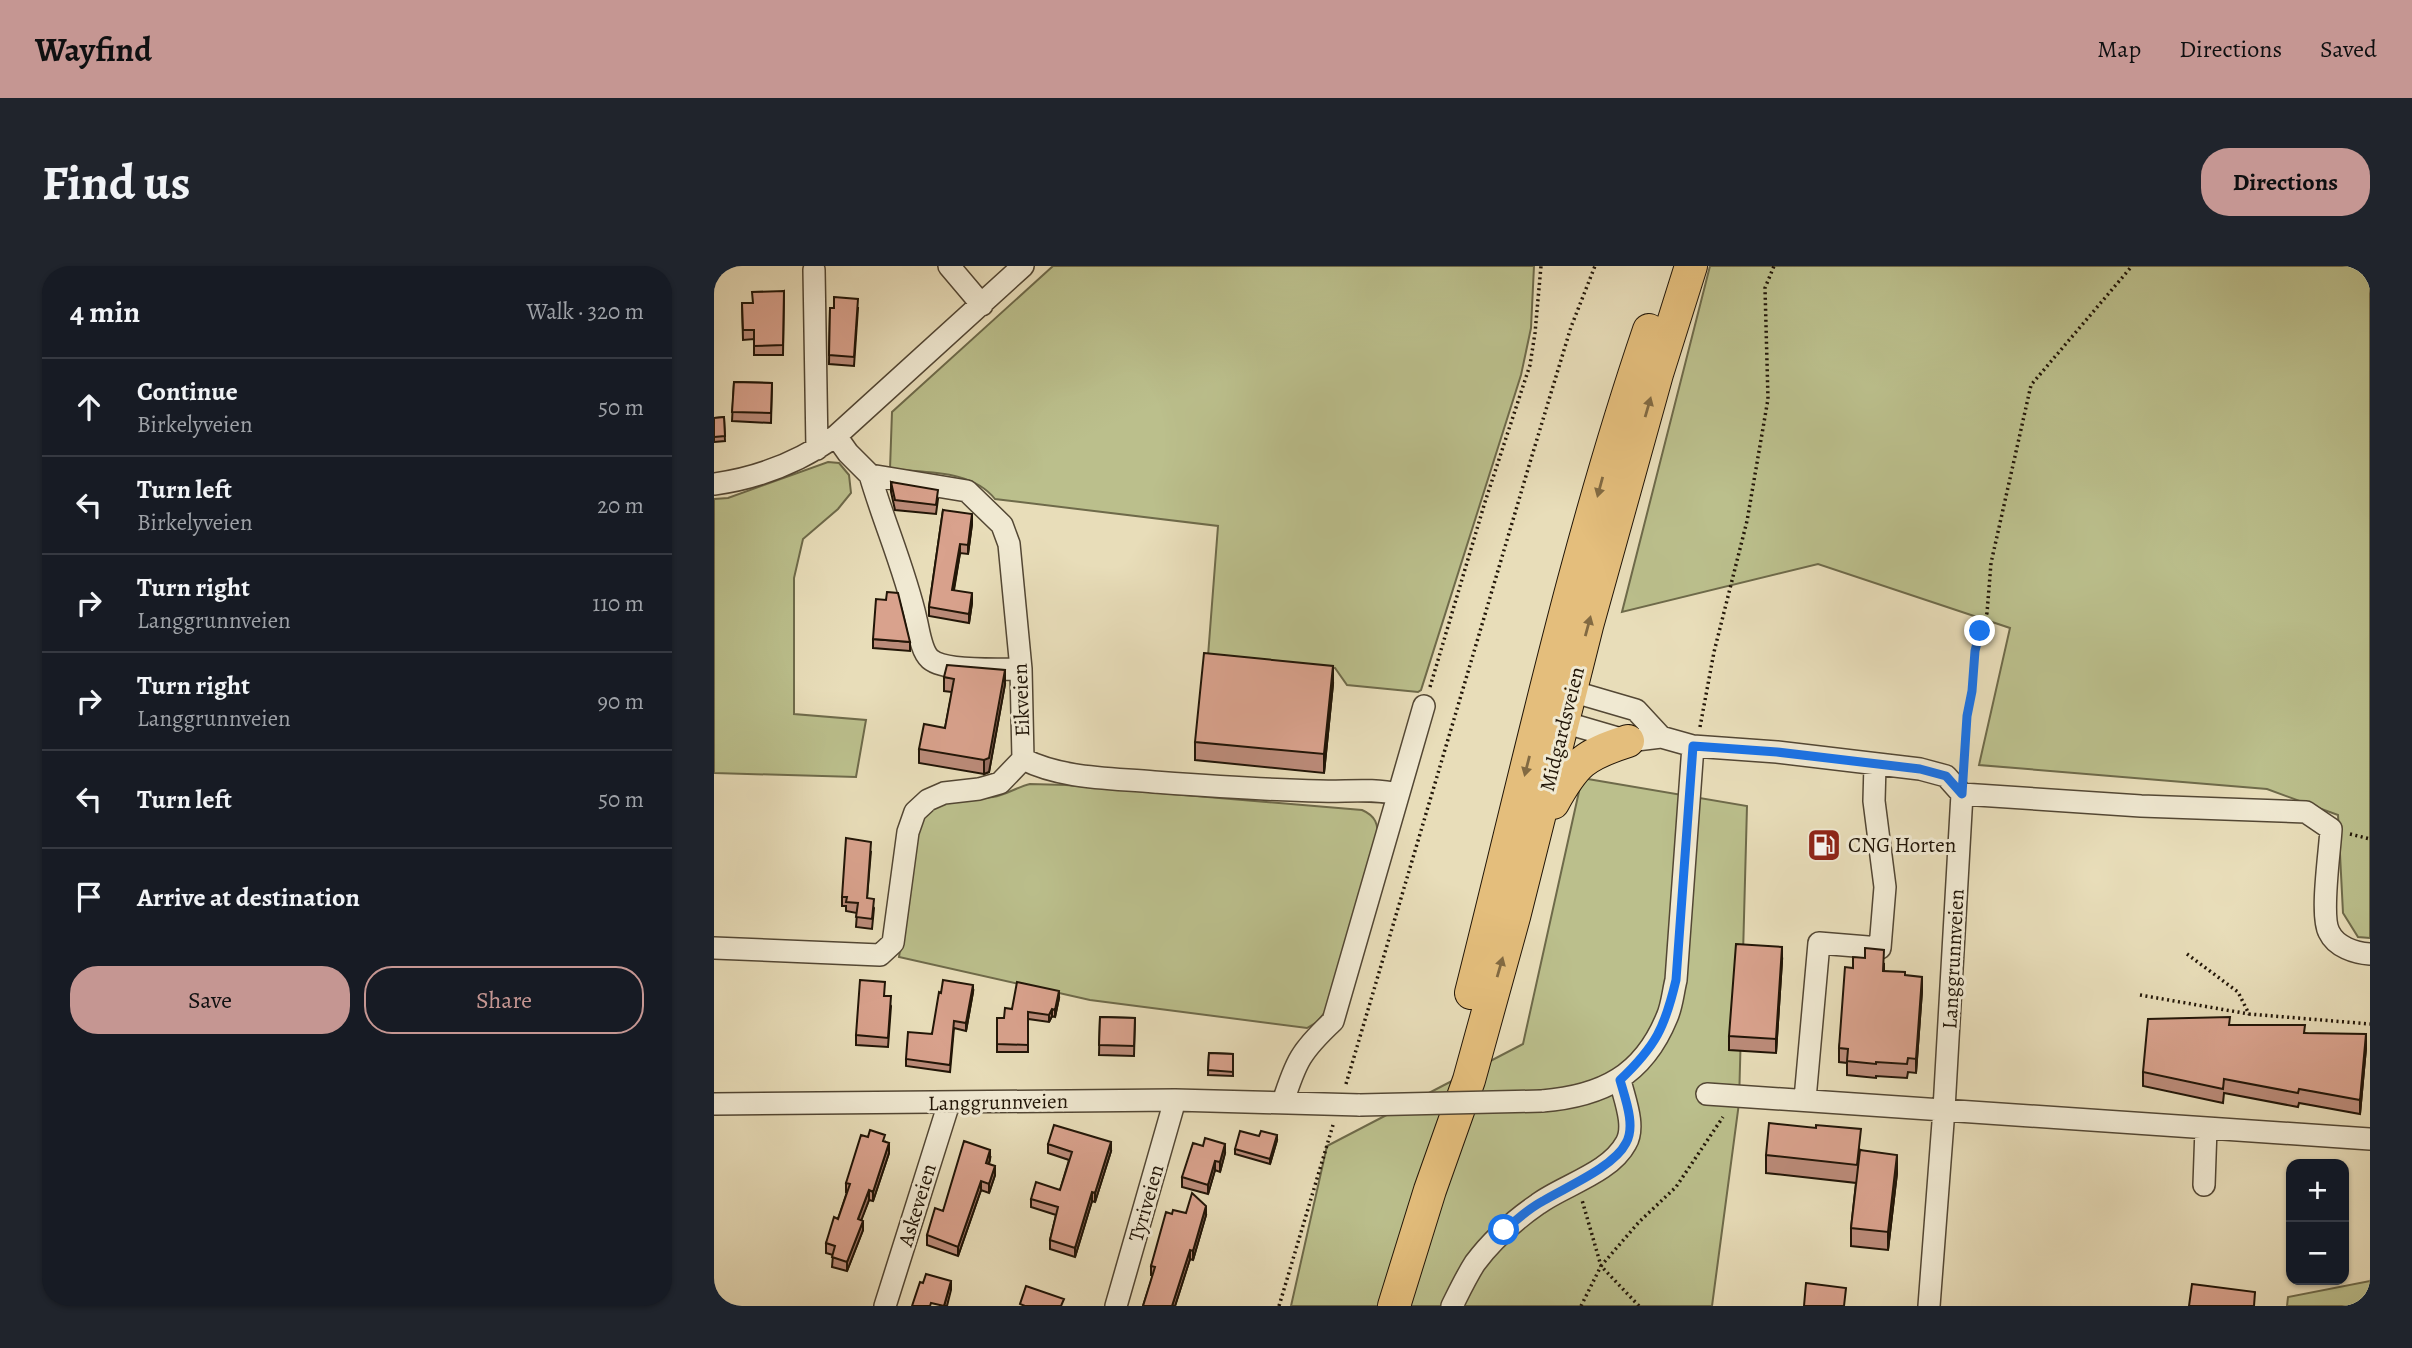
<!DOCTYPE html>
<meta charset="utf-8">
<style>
:root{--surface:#171b24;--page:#20242c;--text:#f1f3f6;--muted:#9ea1a6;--line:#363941;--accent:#c59692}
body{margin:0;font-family:Alegreya,serif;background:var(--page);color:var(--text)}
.controls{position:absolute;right:21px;bottom:21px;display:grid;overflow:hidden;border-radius:14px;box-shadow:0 2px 5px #0004}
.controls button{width:63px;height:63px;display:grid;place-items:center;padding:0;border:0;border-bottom:2px solid var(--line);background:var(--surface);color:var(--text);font:35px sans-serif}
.stop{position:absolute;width:21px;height:21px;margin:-16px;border:5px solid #1a73e8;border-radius:50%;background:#fff}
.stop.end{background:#1a73e8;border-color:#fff;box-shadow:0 2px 7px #0008}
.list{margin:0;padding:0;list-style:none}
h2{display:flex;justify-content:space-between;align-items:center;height:91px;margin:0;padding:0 28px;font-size:30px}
h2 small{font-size:23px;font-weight:400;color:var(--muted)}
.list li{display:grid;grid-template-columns:46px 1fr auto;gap:21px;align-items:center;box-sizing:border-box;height:98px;padding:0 28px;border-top:2px solid var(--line)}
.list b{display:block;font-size:26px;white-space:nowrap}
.list p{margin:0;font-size:23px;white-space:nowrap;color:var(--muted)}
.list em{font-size:23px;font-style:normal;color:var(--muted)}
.actions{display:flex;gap:14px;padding:21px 28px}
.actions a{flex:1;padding:16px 0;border:2px solid var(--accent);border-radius:28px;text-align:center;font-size:24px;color:var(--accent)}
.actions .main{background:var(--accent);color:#111}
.icon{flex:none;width:38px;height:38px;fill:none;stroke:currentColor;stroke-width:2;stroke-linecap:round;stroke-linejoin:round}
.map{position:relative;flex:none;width:1656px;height:1040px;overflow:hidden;border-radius:28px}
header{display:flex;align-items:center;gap:42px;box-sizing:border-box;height:98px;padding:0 35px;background:var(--accent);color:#111}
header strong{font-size:33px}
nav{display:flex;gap:38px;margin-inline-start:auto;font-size:24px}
.intro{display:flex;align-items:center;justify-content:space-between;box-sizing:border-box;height:168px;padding:0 42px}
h1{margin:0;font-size:49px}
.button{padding:18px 32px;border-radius:28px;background:var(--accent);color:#111;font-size:24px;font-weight:700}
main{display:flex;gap:42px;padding:0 42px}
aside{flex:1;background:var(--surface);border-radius:28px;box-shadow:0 2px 5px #0004}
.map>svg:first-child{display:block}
.green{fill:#bbbf8c;stroke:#6e6a4a;stroke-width:2}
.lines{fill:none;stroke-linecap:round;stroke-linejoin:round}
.minor-casing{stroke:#534734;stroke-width:24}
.highway-casing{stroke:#211507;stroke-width:34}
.path{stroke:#211507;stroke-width:3.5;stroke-dasharray:2 3.5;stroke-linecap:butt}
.minor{stroke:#f0e9d2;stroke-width:21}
.highway{stroke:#e4be7c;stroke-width:32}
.minor-bridge-casing{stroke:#534734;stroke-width:24;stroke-linecap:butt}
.minor-bridge{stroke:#f0e9d2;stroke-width:21}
.wall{fill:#bb8b79;stroke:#211507;stroke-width:2}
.shaded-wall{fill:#987163;stroke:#211507;stroke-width:2}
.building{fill:#d9a28d;stroke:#211507;stroke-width:2}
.oneway{fill:#826a42}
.route{stroke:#1a73e8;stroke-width:9}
.labels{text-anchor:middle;stroke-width:6;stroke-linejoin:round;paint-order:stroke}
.street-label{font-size:21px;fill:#211507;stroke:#f0e9d2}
.poi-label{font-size:21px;fill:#211507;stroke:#f0e9d2;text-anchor:start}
</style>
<header>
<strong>Wayfind</strong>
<nav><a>Map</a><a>Directions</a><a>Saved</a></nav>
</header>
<div class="intro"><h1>Find us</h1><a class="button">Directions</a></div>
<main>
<aside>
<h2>4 min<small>Walk · 320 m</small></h2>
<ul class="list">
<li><svg class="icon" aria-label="ahead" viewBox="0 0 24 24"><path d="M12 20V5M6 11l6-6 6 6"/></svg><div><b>Continue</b><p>Birkelyveien</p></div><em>50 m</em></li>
<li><svg class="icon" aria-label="left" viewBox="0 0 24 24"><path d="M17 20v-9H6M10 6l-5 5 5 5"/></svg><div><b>Turn left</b><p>Birkelyveien</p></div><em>20 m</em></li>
<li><svg class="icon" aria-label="right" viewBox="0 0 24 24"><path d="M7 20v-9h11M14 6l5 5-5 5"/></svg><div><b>Turn right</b><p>Langgrunnveien</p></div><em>110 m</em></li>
<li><svg class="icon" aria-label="right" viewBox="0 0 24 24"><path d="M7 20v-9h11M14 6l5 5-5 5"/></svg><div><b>Turn right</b><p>Langgrunnveien</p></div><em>90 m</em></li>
<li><svg class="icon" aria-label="left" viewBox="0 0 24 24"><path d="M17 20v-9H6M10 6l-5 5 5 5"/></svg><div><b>Turn left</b></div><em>50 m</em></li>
<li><svg class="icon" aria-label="arrive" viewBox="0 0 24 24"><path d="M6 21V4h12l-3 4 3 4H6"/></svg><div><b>Arrive at destination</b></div></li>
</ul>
<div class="actions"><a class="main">Save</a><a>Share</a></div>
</aside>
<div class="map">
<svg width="1656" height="1040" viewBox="0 0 1656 1040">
<rect width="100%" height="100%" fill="#e8ddb9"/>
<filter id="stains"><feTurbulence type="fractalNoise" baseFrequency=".00286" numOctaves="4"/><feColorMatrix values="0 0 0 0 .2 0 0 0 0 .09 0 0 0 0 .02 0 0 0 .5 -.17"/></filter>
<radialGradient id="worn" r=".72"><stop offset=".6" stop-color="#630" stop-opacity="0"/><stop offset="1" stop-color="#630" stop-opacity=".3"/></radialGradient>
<path class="green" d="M 339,0 L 820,0 L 817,62 L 807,109 L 707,424 L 704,426 L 633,419 L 621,402 L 494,390 L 504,260 L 281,233 C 257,203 211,207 176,203 L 178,146 Z
M 996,0 L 1656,0 L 1656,672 L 1644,671 L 1629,647 L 1624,549 L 1553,523 L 1265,499 L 1296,362 L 1104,298 L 908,346 Z
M 114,196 L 125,197 L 135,209 L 137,227 L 124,243 L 89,273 L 80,312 L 80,448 L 152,454 L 142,511 L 0,507 L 0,233 L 14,232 Z
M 868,512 L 1033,540 L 1025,837 L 998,1040 L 577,1040 L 613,880 L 809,778 Z
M 316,518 L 352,519 L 648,544 C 662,550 664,558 664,573 L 612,745 L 603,756 L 593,762 L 376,734 L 185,691 L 204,561 C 223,523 245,536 279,531 C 292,529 303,521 316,518 Z
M 1656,1015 L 1656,1040 L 1573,1040 L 1574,1031 Z"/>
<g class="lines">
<g class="minor-casing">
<path id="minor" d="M 235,0 L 268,39
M 100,4 L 103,183
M 156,209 C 170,257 191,304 202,353 C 205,365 207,385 216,393 C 231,406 287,403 307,403
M 0,218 C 45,212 85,196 122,170 L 309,0
M 845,428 L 857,425 L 922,444 L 947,471
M 842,447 L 849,456 L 914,475 L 947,471 L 979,480
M 309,493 C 348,513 397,512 440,516 C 495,520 549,524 605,525 C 631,526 658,522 684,528
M 1248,528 L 1427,540 L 1592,546 L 1617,563 C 1616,585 1606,649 1615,666 C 1622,681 1641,687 1656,688
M 0,682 L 166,689 L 179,677 L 194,566 L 201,546 L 214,534 L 230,527 L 265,523 L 286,517 L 309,493 L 307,403 L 295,278 L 288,259 L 253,225 L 156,209 L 134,187 L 122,170
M 993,828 L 1656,873
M 1091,833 L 1105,677 L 1166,682 L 1171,621 L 1160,535 L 1161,498
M 828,835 C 888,830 929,810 953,751 C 958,740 959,726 962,714 L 979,480 L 1063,486 L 1206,503 L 1232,510 L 1248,528 L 1230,843 L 1215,1040
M 569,836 C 582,795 587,785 619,755 L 710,440
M 0,838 L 461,834 L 646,839
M 1490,919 L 1492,862
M 171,1040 L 235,837
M 402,1040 L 461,834
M 738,1040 C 745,1026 752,1011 761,997 C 778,974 801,954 824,938 C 850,919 896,907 912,877 C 922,860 910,832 906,814"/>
</g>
<g class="highway-casing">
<path id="highway" d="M 839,537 C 861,497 870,489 914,475
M 757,727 C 813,505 861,281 935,64
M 680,1040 L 716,924 L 755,814 L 800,651 L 873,360 L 943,108 L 977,0"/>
</g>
<path class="path" d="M 716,421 L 771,236 L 816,99 L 821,67 L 827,0
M 986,461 L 1000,386 L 1033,255 L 1054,133 L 1051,22 L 1060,0
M 1249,500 L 1261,385 L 1273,347 L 1277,297 L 1317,119 L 1418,0
M 1636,568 L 1656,573
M 1473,688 L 1524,726 L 1535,748 L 1656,758
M 1426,729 L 1535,748
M 632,818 L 817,193 L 857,61 L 881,0
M 565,1040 L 619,859
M 867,1040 L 887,1000 L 868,934
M 925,1040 L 887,1000 L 925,956 L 962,921 L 1009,851"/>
<use href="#minor" class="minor"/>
<use href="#highway" class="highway"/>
<g class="minor-bridge-casing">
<path id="minor-bridge" d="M 646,839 L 828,835"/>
</g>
<use href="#minor-bridge" class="minor-bridge"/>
</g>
<path class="wall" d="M 70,25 L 69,89 L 40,89 L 40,73 L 29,74 L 28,37 L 38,37 Z
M 116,42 L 144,42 L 140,100 L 115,98 Z
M 20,116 L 58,117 L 57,157 L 18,155 Z
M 10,151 L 11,175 L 0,176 L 0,152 Z
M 177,216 L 224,233 L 222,248 L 181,244 L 177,226 Z
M 229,244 L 258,258 L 254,288 L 246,287 L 240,324 L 258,337 L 255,357 L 215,350 L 215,341 Z
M 159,373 L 196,376 L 196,385 L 159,382 Z
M 230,411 L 291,418 L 275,506 L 270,508 L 205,497 L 205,483 L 231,462 L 238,426 L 230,425 Z
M 619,418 L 610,507 L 481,494 L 481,476 Z
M 157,585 L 153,632 L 160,642 L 158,663 L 142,661 L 143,647 L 132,645 L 132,640 L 128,640 L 128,631 Z
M 1068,695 L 1062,787 L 1015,784 L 1015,770 Z
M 1170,698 L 1170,705 L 1191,709 L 1208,725 L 1202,807 L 1194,806 L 1193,812 L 1162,810 L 1162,812 L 1133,809 L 1133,797 L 1125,796 L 1125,782 L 1139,702 Z
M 259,726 L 252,765 L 240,762 L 236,806 L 192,800 L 192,793 Z
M 170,730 L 177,740 L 174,781 L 142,779 L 142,769 Z
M 345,732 L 341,751 L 338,750 L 335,756 L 314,753 L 314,786 L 283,786 L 283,752 L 290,752 L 298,743 Z
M 386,751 L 421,752 L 420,790 L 385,789 Z
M 1516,759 L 1591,767 L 1652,782 L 1646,848 L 1585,837 L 1584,841 L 1510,827 L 1509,837 L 1429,820 L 1429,806 Z
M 495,787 L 519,788 L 519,810 L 494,809 Z
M 1102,862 L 1147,884 L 1183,907 L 1174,984 L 1137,980 L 1137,962 L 1142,917 L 1052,907 L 1052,889 Z
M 545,870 L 563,874 L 556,898 L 521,888 L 521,883 Z
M 171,876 L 175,887 L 159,935 L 155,934 L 147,954 L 149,964 L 133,1005 L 118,1001 L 119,989 L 112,987 L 112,977 L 124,953 L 133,926 L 132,926 L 132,917 Z
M 334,878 L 397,885 L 381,936 L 378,935 L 361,991 L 336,983 L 336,974 L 342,949 L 317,941 L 317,933 L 346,924 L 355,894 L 334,887 Z
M 489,880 L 511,887 L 506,906 L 501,904 L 494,928 L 468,921 L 468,911 Z
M 276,893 L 275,898 L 281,909 L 275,927 L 267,924 L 244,990 L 213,979 L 213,969 L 229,945 Z
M 472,947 L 492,949 L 479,994 L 476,993 L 461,1040 L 429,1040 L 439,1009 L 437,1009 L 437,1000 L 458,948 Z"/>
<path class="shaded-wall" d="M 258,248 L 258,258 L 254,288 L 254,279 Z
M 246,278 L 246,287 L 238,333 L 238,324 Z
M 258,327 L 258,337 L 255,357 L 255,348 Z
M 619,400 L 619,418 L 610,507 L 610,488 Z
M 291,404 L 291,418 L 275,506 L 270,508 L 270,494 Z
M 1068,681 L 1068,695 L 1062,787 L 1062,773 Z
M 1208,711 L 1208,725 L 1202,807 L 1202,793 Z
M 259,719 L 259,726 L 252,765 L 252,757 Z
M 345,725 L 345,732 L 341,751 L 341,744 Z
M 338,743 L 338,750 L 335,756 L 335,749 Z
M 1652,768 L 1652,782 L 1646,848 L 1646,834 Z
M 563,869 L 563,874 L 556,898 L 556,893 Z
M 397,876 L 397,885 L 381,936 L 381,927 Z
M 175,877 L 175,887 L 159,935 L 159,926 Z
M 511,878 L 511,887 L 506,906 L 506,896 Z
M 276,884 L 276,893 L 272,907 L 272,897 Z
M 1183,889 L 1183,907 L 1174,984 L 1174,966 Z
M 501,895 L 501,904 L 494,928 L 494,919 Z
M 281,900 L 281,909 L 275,927 L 275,918 Z
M 267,915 L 267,924 L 244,990 L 244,981 Z
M 155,924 L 155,934 L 144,963 L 144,953 Z
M 378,926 L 378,935 L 361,991 L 361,982 Z
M 492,940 L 492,949 L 479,994 L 479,985 Z
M 149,955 L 149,964 L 133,1005 L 133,996 Z
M 476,984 L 476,993 L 461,1040 L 458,1040 Z
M 237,1015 L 237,1024 L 233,1040 L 230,1040 Z"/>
<path class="building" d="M 70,25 L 69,79 L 40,80 L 40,64 L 29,64 L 28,37 L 39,37 L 38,26 Z
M 120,31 L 144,33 L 140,91 L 115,89 L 116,42 L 120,42 Z
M 20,116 L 58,117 L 57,147 L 18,146 Z
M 10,151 L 11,170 L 0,171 L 0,152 Z
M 177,216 L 224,224 L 222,239 L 181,234 Z
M 229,244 L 258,248 L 254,279 L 246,278 L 238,324 L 258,327 L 255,348 L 215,341 Z
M 173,326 L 184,327 L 196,376 L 159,373 L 162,333 L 172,334 Z
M 490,387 L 619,400 L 610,488 L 481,476 Z
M 233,399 L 291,404 L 275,492 L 270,494 L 205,483 L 210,458 L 231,462 L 240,413 L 230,411 Z
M 132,572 L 157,576 L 153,632 L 160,633 L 158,653 L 142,651 L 144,637 L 132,636 L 133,631 L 128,631 Z
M 1022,678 L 1068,681 L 1062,773 L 1015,770 Z
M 1151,682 L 1170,684 L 1169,705 L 1191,706 L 1191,709 L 1208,711 L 1202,793 L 1194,792 L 1193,798 L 1162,796 L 1162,798 L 1133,795 L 1134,783 L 1125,782 L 1131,701 L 1139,702 L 1139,691 L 1151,692 Z
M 146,714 L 171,716 L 170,730 L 177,730 L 174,772 L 142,769 Z
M 229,714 L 259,719 L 252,757 L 240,755 L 236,799 L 192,793 L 194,766 L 218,768 L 225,726 L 227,727 Z
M 303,716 L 345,725 L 341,744 L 338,743 L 335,749 L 314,746 L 314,779 L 283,778 L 283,752 L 290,752 L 291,742 L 298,743 Z
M 386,751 L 421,752 L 420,780 L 385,779 Z
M 1516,751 L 1515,759 L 1591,759 L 1590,767 L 1652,768 L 1646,834 L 1585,823 L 1584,827 L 1510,813 L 1509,823 L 1429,806 L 1434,753 Z
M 495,787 L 519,788 L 519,806 L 494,804 Z
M 1055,857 L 1102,862 L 1102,859 L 1147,863 L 1143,899 L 1052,889 Z
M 340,859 L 397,876 L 381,927 L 378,926 L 361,982 L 336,974 L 344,941 L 317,933 L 322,916 L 346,924 L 358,886 L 334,878 Z
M 156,864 L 171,869 L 169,875 L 175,877 L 159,926 L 155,924 L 144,953 L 149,955 L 133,996 L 118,991 L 121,980 L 112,977 L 120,951 L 124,953 L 136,918 L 132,917 L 147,869 L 154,871 Z
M 526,865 L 545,870 L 547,865 L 563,869 L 556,893 L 521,883 Z
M 491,872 L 511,878 L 506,896 L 501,895 L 494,919 L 468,911 L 479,877 L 489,880 Z
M 250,875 L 276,884 L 272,897 L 281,900 L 275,918 L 267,915 L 244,981 L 213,969 L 221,942 L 229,945 Z
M 1146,884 L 1183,889 L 1174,966 L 1137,962 Z
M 478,927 L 492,940 L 479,985 L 476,984 L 458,1040 L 429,1040 L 441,1001 L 437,1000 L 452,946 L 458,948 L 459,944 L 472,947 Z
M 212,1008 L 237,1015 L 230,1040 L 217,1037 L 216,1040 L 198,1040 L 206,1016 L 209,1017 Z
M 1092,1017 L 1132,1022 L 1130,1040 L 1090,1040 Z
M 1478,1018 L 1541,1026 L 1540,1040 L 1475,1040 Z
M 312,1020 L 350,1033 L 347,1040 L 311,1040 L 306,1038 Z"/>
<defs><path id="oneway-solid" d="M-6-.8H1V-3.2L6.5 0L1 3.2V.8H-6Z" transform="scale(1.75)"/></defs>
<g class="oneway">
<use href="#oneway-solid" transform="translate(934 141) rotate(-74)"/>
<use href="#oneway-solid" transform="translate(886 221) rotate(105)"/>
<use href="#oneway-solid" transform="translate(874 360) rotate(-75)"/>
<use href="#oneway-solid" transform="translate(813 500) rotate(104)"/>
<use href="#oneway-solid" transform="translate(786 701) rotate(-74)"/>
</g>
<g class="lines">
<path class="route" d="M 790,964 C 803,954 815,942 829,935 C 852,921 900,901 912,877 C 922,860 911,832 906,814 C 942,780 951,761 962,714 L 979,480 L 1063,486 L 1206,503 L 1232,510 L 1248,528 L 1253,450 L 1258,425 L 1261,385 L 1266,365"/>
</g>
<defs>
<g id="fuel-square" transform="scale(1.75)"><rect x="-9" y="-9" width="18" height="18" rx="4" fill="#8f2418" stroke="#f0e9d2"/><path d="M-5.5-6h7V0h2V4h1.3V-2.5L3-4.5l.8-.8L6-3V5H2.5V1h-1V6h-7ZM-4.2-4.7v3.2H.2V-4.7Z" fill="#fff"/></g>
</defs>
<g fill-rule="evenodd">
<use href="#fuel-square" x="1110" y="579"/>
</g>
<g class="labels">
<g class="street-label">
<text transform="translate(307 434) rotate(-92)" y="7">Eikveien</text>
<text transform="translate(848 463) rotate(-76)" y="7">Midgardsveien</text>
<text transform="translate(1239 693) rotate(-87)" y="7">Langgrunnveien</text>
<text transform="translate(284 836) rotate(-1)" y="7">Langgrunnveien</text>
<text transform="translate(432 937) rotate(-74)" y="7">Tyriveien</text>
<text transform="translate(203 939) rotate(-73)" y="7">Askeveien</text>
</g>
<g class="poi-label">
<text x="1134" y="586">CNG Horten</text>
</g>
</g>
<rect width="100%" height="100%" filter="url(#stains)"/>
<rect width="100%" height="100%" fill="url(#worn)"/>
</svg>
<div class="controls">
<button>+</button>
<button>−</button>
</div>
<div class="stop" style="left:790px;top:964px"></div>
<div class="stop end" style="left:1266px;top:365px"></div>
</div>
</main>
